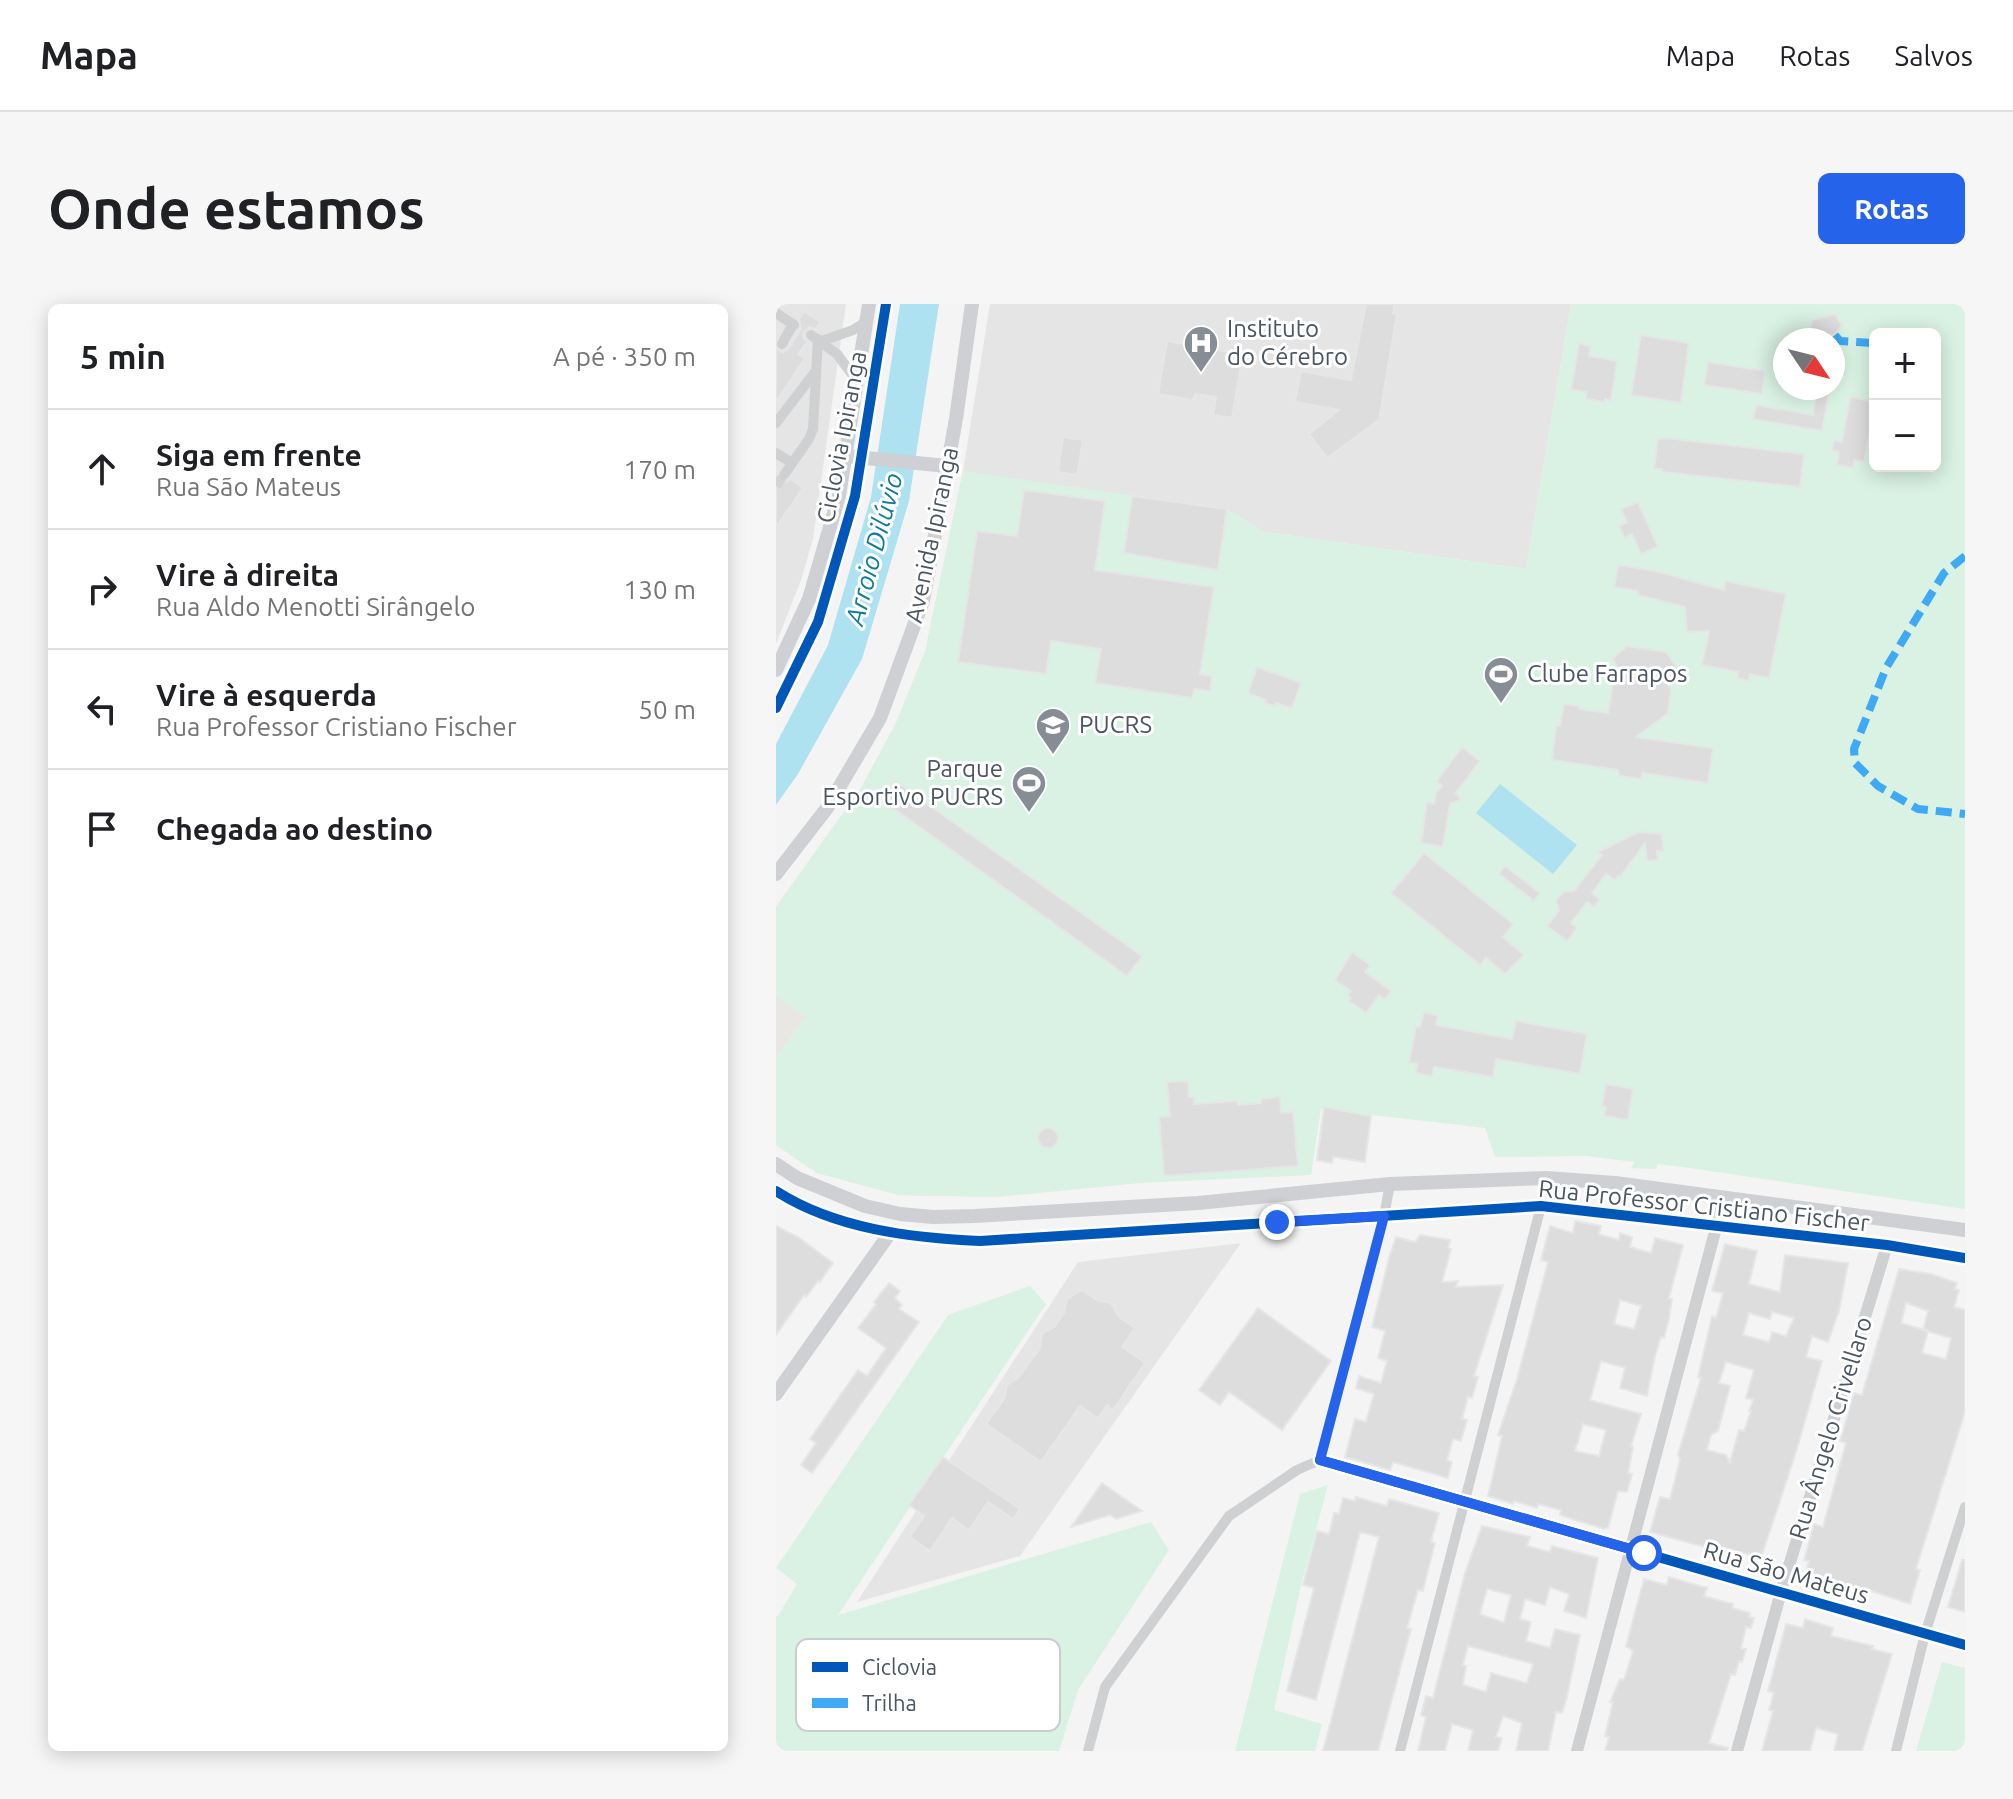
<!DOCTYPE html>
<html lang="pt">
<meta charset="utf-8">
<style>
:root{--surface:#fff;--page:#f6f6f6;--text:#202124;--muted:#757577;--line:#e0e0e0;--accent:#2563eb}
body{margin:0;font-family:Ubuntu,sans-serif;background:var(--page);color:var(--text)}
.controls{position:absolute;right:24px;top:24px;display:grid;overflow:hidden;border-radius:12px;box-shadow:0 4px 20px #0003}
.controls button{width:72px;height:72px;display:grid;place-items:center;padding:0;border:0;border-bottom:2px solid var(--line);background:var(--surface);color:var(--text);font:40px sans-serif}
.compass{position:absolute;left:997px;top:24px;width:72px;height:72px;border-radius:50%;background:var(--surface);box-shadow:0 4px 20px #0003;rotate:125deg}
.stop{position:absolute;width:24px;height:24px;margin:-18px;border:6px solid #2563eb;border-radius:50%;background:#fff}
.stop.end{background:#2563eb;border-color:#fff;box-shadow:0 2px 8px #0008}
.list{margin:0;padding:0;list-style:none}
h2{display:flex;justify-content:space-between;align-items:center;height:104px;margin:0;padding:0 32px;font-size:34px}
h2 small{font-size:26px;font-weight:400;color:var(--muted)}
.list li{display:grid;grid-template-columns:52px 1fr auto;gap:24px;align-items:center;box-sizing:border-box;height:120px;padding:0 32px;border-top:2px solid var(--line)}
.list b{display:block;font-size:30px;white-space:nowrap}
.list p{margin:0;font-size:26px;white-space:nowrap;color:var(--muted)}
.list em{font-size:26px;font-style:normal;color:var(--muted)}
.icon{flex:none;width:44px;height:44px;fill:none;stroke:currentColor;stroke-width:2;stroke-linecap:round;stroke-linejoin:round}
.map{position:relative;flex:none;width:1189px;height:1447px;overflow:hidden;border-radius:12px}
header{display:flex;align-items:center;gap:48px;box-sizing:border-box;height:112px;padding:0 40px;background:var(--surface);border-bottom:2px solid var(--line)}
header strong{font-size:38px}
nav{display:flex;gap:44px;margin-inline-start:auto;font-size:28px}
.intro{display:flex;align-items:center;justify-content:space-between;box-sizing:border-box;height:192px;padding:0 48px}
h1{margin:0;font-size:56px}
.button{padding:20px 36px;border-radius:12px;background:var(--accent);color:#fff;font-size:28px;font-weight:700}
main{display:flex;gap:48px;padding:0 48px}
aside{flex:1;background:var(--surface);border-radius:12px;box-shadow:0 4px 20px #0003}
.map>svg:first-child{display:block}
.commercial{fill:#e8e7e3}
.education{fill:#e6e5e6}
.green{fill:#d9f2e3;fill-rule:evenodd}
.water{fill:#aee2f0}
.building{fill:#ddddde;stroke:#e5e6e7;stroke-width:2;fill-rule:evenodd}
.lines{fill:none;stroke-linecap:round;stroke-linejoin:round}
.minor-tunnel{stroke:#d2d4d7;stroke-width:10;stroke-dasharray:10 5;stroke-linecap:butt}
.minor{stroke:#ced0d2;stroke-width:10}
.tertiary{stroke:#ced0d2;stroke-width:12}
.secondary{stroke:#ced0d4;stroke-width:14}
.quiet{stroke:#3fa9f5;stroke-width:8;stroke-dasharray:16 8;stroke-linecap:butt}
.cycleway-casing{stroke:#fff;stroke-width:15}
.cycleway{stroke:#0057b8;stroke-width:10}
.route{stroke:#2563eb;stroke-width:10}
.labels{text-anchor:middle;stroke-width:6;stroke-linejoin:round;paint-order:stroke}
.poi-label{font-size:24px;fill:#4a5661;stroke:#fff;text-anchor:start}
.street-label{font-size:24px;fill:#4a5661;stroke:#fff}
.water-label{font-size:26px;font-style:italic;fill:#0c7c9b;stroke:#fff}
.key{fill:#fff;stroke:#c9ccd0;stroke-width:2}
.key-label{font-size:22px;fill:#4a5661}
</style>
<header>
<strong>Mapa</strong>
<nav><a>Mapa</a><a>Rotas</a><a>Salvos</a></nav>
</header>
<div class="intro"><h1>Onde estamos</h1><a class="button">Rotas</a></div>
<main>
<aside>
<h2>5 min<small>A pé · 350 m</small></h2>
<ul class="list">
<li><svg class="icon" aria-label="ahead" viewBox="0 0 24 24"><path d="M12 20V5M6 11l6-6 6 6"/></svg><div><b>Siga em frente</b><p>Rua São Mateus</p></div><em>170 m</em></li>
<li><svg class="icon" aria-label="right" viewBox="0 0 24 24"><path d="M7 20v-9h11M14 6l5 5-5 5"/></svg><div><b>Vire à direita</b><p>Rua Aldo Menotti Sirângelo</p></div><em>130 m</em></li>
<li><svg class="icon" aria-label="left" viewBox="0 0 24 24"><path d="M17 20v-9H6M10 6l-5 5 5 5"/></svg><div><b>Vire à esquerda</b><p>Rua Professor Cristiano Fischer</p></div><em>50 m</em></li>
<li><svg class="icon" aria-label="arrive" viewBox="0 0 24 24"><path d="M6 21V4h12l-3 4 3 4H6"/></svg><div><b>Chegada ao destino</b></div></li>
</ul>
</aside>
<div class="map">
<svg width="1189" height="1447" viewBox="0 0 1189 1447">
<rect width="100%" height="100%" fill="#f4f4f4"/>
<path class="commercial" d="M 0,692 L 29,713 L 0,754 Z"/>
<path class="education" d="M 0,0 L 70,0 L 37,235 L 25,276 L 0,340 Z
M 214,0 L 795,0 L 750,265 L 489,228 L 223,893 L 123,891 L 41,869 L 0,841 L 0,754 L 29,713 L 0,692 L 0,603 L 85,484 L 120,419 L 149,348 L 187,167 Z
M 465,939 L 244,1252 L 81,1298 L 302,958 Z"/>
<path class="green" d="M 795,0 L 1189,0 L 1189,905 L 907,863 L 882,860 L 880,865 L 855,864 L 859,858 L 810,852 L 719,853 L 709,824 L 545,805 L 535,871 L 364,879 L 223,893 L 123,891 L 41,869 L 0,841 L 0,754 L 29,713 L 0,692 L 0,603 L 85,484 L 120,419 L 149,348 L 187,167 L 451,205 L 489,228 L 750,265 ZM 1099,30 L 1159,30 L 1159,162 L 1099,162 ZM 1009,36 L 1057,36 L 1057,84 L 1009,84 Z
M 254,982 L 270,1000 L 62,1311 L 375,1218 L 393,1246 L 302,1386 L 283,1447 L 0,1447 L 0,1312 L 2,1312 L 21,1280 L 0,1264 L 172,1011 Z
M 552,1181 L 525,1281 L 498,1406 L 546,1420 L 539,1447 L 459,1447 L 524,1190 Z
M 1166,1358 L 1189,1364 L 1189,1447 L 1140,1447 Z"/>
<path class="water" d="M 124,0 L 163,0 L 133,197 L 86,355 L 22,470 L 0,501 L 0,440 L 52,341 L 95,193 Z
M 724,480 L 801,541 L 777,570 L 700,509 Z"/>
<path class="building" d="M 590,0 L 618,0 L 617,9 L 621,10 L 603,116 L 551,154 L 533,130 L 563,106 L 519,98 L 525,67 L 575,76 Z
M 28,7 L 44,18 L 40,25 L 33,23 L 28,27 L 27,33 L 31,38 L 22,50 L 29,54 L 0,98 L 0,45 L 7,48 L 13,44 L 25,25 L 23,15 Z
M 1059,10 L 1066,21 L 1059,31 L 1034,32 L 1036,16 Z
M 865,31 L 913,39 L 905,99 L 855,91 Z
M 391,37 L 467,50 L 456,114 L 437,111 L 440,93 L 419,90 L 417,96 L 382,90 Z
M 803,39 L 815,42 L 813,52 L 841,57 L 835,97 L 829,95 L 829,98 L 810,95 L 811,88 L 795,86 Z
M 932,58 L 989,67 L 986,90 L 928,81 Z
M 1041,84 L 1054,84 L 1046,127 L 977,115 L 980,101 L 1037,111 Z
M 1074,93 L 1099,98 L 1088,158 L 1078,156 L 1077,164 L 1061,161 L 1063,148 L 1056,146 L 1058,136 L 1066,138 Z
M 287,133 L 307,136 L 301,171 L 282,168 Z
M 890,134 L 1028,150 L 1024,183 L 886,168 L 886,165 L 878,165 L 882,135 Z
M 0,165 L 3,177 L 8,179 L 15,175 L 27,184 L 0,223 Z
M 248,186 L 329,197 L 319,266 L 438,283 L 424,370 L 436,372 L 434,387 L 418,385 L 416,394 L 319,379 L 325,345 L 275,337 L 270,370 L 182,358 L 201,227 L 241,232 Z
M 356,192 L 451,205 L 442,266 L 348,249 Z
M 862,198 L 882,243 L 865,250 L 856,230 L 848,234 L 843,222 L 851,218 L 845,205 Z
M 842,261 L 879,267 L 948,286 L 950,277 L 1010,290 L 993,374 L 974,370 L 973,377 L 961,374 L 962,368 L 926,361 L 933,327 L 911,328 L 909,303 L 862,291 L 862,287 L 838,283 Z
M 851,342 L 890,348 L 902,365 L 888,376 L 895,385 L 892,409 L 860,433 L 937,444 L 932,479 L 866,469 L 865,475 L 843,472 L 842,466 L 776,456 L 780,422 L 784,422 L 788,400 L 804,402 L 803,405 L 832,409 L 837,377 L 846,369 L 836,355 Z
M 481,363 L 525,379 L 516,404 L 500,399 L 499,402 L 489,399 L 490,396 L 472,389 Z
M 686,443 L 704,457 L 680,489 L 685,496 L 674,499 L 667,543 L 645,539 L 651,498 L 658,500 L 660,489 L 666,482 L 661,477 Z
M 119,477 L 366,652 L 351,672 L 106,496 Z
M 863,528 L 886,530 L 887,547 L 881,547 L 882,556 L 871,557 L 869,539 L 844,573 L 842,571 L 839,576 L 830,570 L 816,589 L 824,595 L 818,603 L 811,598 L 795,619 L 801,624 L 791,637 L 771,622 L 783,607 L 780,596 L 787,588 L 798,587 L 826,551 L 822,548 Z
M 648,549 L 737,620 L 727,633 L 748,651 L 729,670 L 710,654 L 704,661 L 615,589 Z
M 729,562 L 764,589 L 758,597 L 723,570 Z
M 576,648 L 594,661 L 589,668 L 615,687 L 608,696 L 603,691 L 590,709 L 573,697 L 575,694 L 571,692 L 575,687 L 559,676 Z
M 648,708 L 662,712 L 660,721 L 736,735 L 740,717 L 811,730 L 804,770 L 720,755 L 717,773 L 658,763 L 656,772 L 640,769 L 641,760 L 633,759 L 640,722 L 644,723 Z
M 412,777 L 413,793 L 418,793 L 418,800 L 461,797 L 462,801 L 485,799 L 485,795 L 504,793 L 505,809 L 517,808 L 522,862 L 388,872 L 383,813 L 394,812 L 391,778 Z
M 830,780 L 857,785 L 852,816 L 828,812 L 830,803 L 826,802 Z
M 548,803 L 595,812 L 589,858 L 557,853 L 556,859 L 541,856 Z
M262 834a10 10 0 1 1 20 0a10 10 0 1 1-20 0Z
M 799,917 L 825,922 L 823,930 L 843,936 L 844,929 L 856,933 L 854,943 L 875,949 L 879,934 L 907,941 L 893,994 L 896,995 L 893,1015 L 888,1034 L 885,1033 L 879,1052 L 871,1092 L 844,1084 L 849,1064 L 825,1057 L 814,1096 L 865,1110 L 855,1142 L 857,1143 L 852,1169 L 856,1170 L 851,1188 L 842,1187 L 832,1224 L 828,1225 L 784,1211 L 785,1206 L 762,1200 L 761,1204 L 738,1197 L 737,1200 L 712,1192 L 726,1132 L 722,1131 L 741,1075 L 772,958 L 765,956 L 774,922 L 797,929 ZM 844,996 L 865,1002 L 858,1025 L 838,1020 ZM 807,1120 L 830,1126 L 823,1152 L 799,1147 Z
M 0,922 L 22,933 L 57,959 L 44,978 L 42,977 L 30,993 L 28,991 L 0,1031 Z
M 644,931 L 674,936 L 672,944 L 675,945 L 666,978 L 682,977 L 680,983 L 727,981 L 698,1072 L 702,1073 L 696,1094 L 692,1093 L 686,1115 L 691,1116 L 685,1137 L 677,1135 L 671,1156 L 676,1158 L 672,1174 L 617,1158 L 614,1166 L 569,1153 L 579,1115 L 590,1118 L 598,1090 L 580,1084 L 583,1072 L 605,1079 L 611,1057 L 602,1054 L 609,1027 L 596,1023 L 613,954 L 620,933 L 639,938 Z
M 949,940 L 981,947 L 973,980 L 1004,988 L 1009,951 L 1072,959 L 1063,1007 L 1052,1038 L 1036,1032 L 1030,1053 L 1046,1057 L 1021,1145 L 985,1254 L 935,1240 L 933,1244 L 874,1228 L 884,1193 L 894,1195 L 904,1156 L 902,1150 L 925,1074 L 922,1073 L 936,1012 L 940,1014 L 947,989 L 936,987 ZM 996,1008 L 1018,1014 L 1010,1032 L 996,1028 L 993,1038 L 967,1031 L 973,1009 L 994,1015 ZM 950,1058 L 978,1066 L 970,1094 L 977,1096 L 973,1107 L 975,1107 L 968,1127 L 963,1126 L 954,1158 L 950,1151 L 931,1146 L 935,1131 L 942,1127 L 954,1082 L 943,1079 Z
M 1123,965 L 1155,970 L 1181,979 L 1179,985 L 1183,986 L 1178,1003 L 1189,1006 L 1189,1108 L 1140,1265 L 1144,1266 L 1134,1300 L 1093,1286 L 1090,1298 L 1077,1294 L 1081,1285 L 1030,1267 L 1033,1257 L 1028,1256 L 1038,1220 L 1047,1223 L 1070,1139 L 1064,1137 L 1078,1089 L 1086,1091 ZM 1130,999 L 1152,1007 L 1147,1026 L 1175,1034 L 1170,1055 L 1146,1049 L 1152,1027 L 1125,1019 Z
M 113,979 L 124,987 L 119,994 L 126,1001 L 123,1005 L 143,1018 L 36,1169 L 25,1161 L 40,1139 L 34,1135 L 82,1066 L 91,1072 L 110,1044 L 82,1024 L 100,1000 L 98,998 Z
M 306,986 L 321,996 L 335,999 L 342,1012 L 359,1024 L 346,1043 L 369,1059 L 337,1106 L 331,1101 L 322,1114 L 304,1102 L 265,1158 L 210,1120 L 228,1095 L 231,1081 L 242,1074 L 264,1044 L 266,1030 L 278,1023 L 288,1009 L 291,995 Z
M 482,1004 L 555,1057 L 506,1126 L 453,1088 L 444,1101 L 423,1086 Z
M 167,1153 L 244,1205 L 237,1215 L 212,1198 L 193,1226 L 176,1214 L 154,1247 L 134,1233 L 148,1212 L 133,1201 Z
M 326,1179 L 366,1207 L 340,1215 L 334,1211 L 295,1223 Z
M 580,1193 L 611,1202 L 613,1195 L 663,1209 L 655,1238 L 659,1239 L 650,1274 L 647,1287 L 642,1286 L 631,1324 L 635,1325 L 602,1447 L 547,1447 L 603,1233 L 584,1228 L 540,1396 L 511,1387 L 538,1284 L 527,1281 L 541,1227 L 553,1230 L 558,1209 L 563,1210 L 567,1194 L 579,1197 Z
M 706,1222 L 754,1233 L 751,1242 L 774,1248 L 776,1242 L 822,1254 L 810,1314 L 788,1307 L 793,1290 L 774,1283 L 769,1301 L 749,1295 L 744,1315 L 755,1318 L 750,1337 L 774,1344 L 779,1325 L 804,1331 L 790,1397 L 786,1409 L 780,1408 L 772,1447 L 740,1447 L 746,1419 L 727,1412 L 720,1433 L 726,1434 L 722,1447 L 692,1447 L 697,1426 L 676,1420 L 669,1447 L 642,1447 L 650,1413 L 645,1411 L 650,1392 L 657,1394 L 689,1269 ZM 711,1285 L 735,1291 L 728,1319 L 704,1310 ZM 692,1342 L 757,1360 L 751,1379 L 715,1369 L 710,1388 L 687,1381 L 690,1362 L 687,1361 Z
M 1186,1256 L 1189,1256 L 1189,1308 L 1172,1303 Z
M 893,1273 L 931,1284 L 928,1292 L 957,1300 L 956,1304 L 974,1309 L 973,1313 L 978,1314 L 975,1324 L 970,1323 L 965,1344 L 970,1345 L 966,1358 L 963,1357 L 959,1371 L 955,1370 L 933,1439 L 952,1444 L 951,1447 L 829,1447 L 833,1433 L 829,1432 L 837,1398 L 834,1398 L 844,1375 L 848,1376 L 857,1347 L 850,1342 L 868,1275 L 891,1281 Z
M 1029,1315 L 1057,1324 L 1055,1332 L 1097,1342 L 1096,1345 L 1116,1350 L 1086,1447 L 1058,1447 L 1062,1430 L 1040,1424 L 1034,1447 L 986,1447 L 997,1407 L 993,1406 L 998,1389 L 992,1387 L 1010,1320 L 1027,1324 Z"/>
<g class="lines">
<path class="minor-tunnel" d="M 0,182 L 8,171"/>
<path class="minor" d="M 0,9 L 18,21
M 35,31 L 61,50 L 81,77
M 46,37 L 77,26 L 90,18
M 6,40 L 17,20
M 0,119 L 39,68
M 0,149 L 16,159
M 8,171 L 33,135 L 37,125 L 42,35
M 544,1156 L 1189,1341
M 544,1156 L 608,912 L 614,880
M 312,1447 L 329,1383 L 453,1212 L 521,1166 L 544,1156
M 624,1447 L 765,902
M 1120,1447 L 1149,1330 L 1189,1203"/>
<path class="tertiary" d="M 801,1447 L 948,894
M 961,1447 L 1005,1288 L 1111,941"/>
<path class="secondary" d="M 70,152 L 171,162
M 0,366 L 33,295 L 63,192 L 93,0
M 0,570 L 51,504 L 104,414 L 147,297 L 180,115 L 196,0
M 0,860 L 21,874 L 89,902 L 124,910 L 157,913 L 199,912 L 422,899 L 614,880 L 770,874 L 839,879 L 1189,926
M 0,887 C 59,925 136,934 204,937 L 765,902 L 1111,941 L 1189,954
M 0,1090 L 114,929"/>
<path class="quiet" d="M 1059,31 L 1064,37 L 1098,39
M 1189,252 L 1168,269 L 1110,364 L 1078,445 L 1079,459 L 1102,482 L 1142,505 L 1189,510"/>
<g class="cycleway-casing">
<path id="cycleway" d="M 0,404 L 42,318 L 79,192 L 110,0
M 0,887 C 59,925 136,934 204,937 L 765,902 L 1111,941 L 1189,954
M 544,1156 L 1189,1341"/>
</g>
<use href="#cycleway" class="cycleway"/>
</g>
<g class="lines">
<path class="route" d="M 501,918 L 608,912 L 544,1156 L 868,1249"/>
</g>
<defs>
<g id="hospital-pin" transform="scale(1.8)"><path d="M0 17L-7.5 6A9.5 9.5 0 1 1 7.5 6Z" fill="#868d94" stroke="#fff"/><path d="M-5-5h3v3.5h4V-5h3V5h-3V1.5h-4V5h-3Z" fill="#fff"/></g>
<g id="stadium-pin" transform="scale(1.8)"><path d="M0 17L-7.5 6A9.5 9.5 0 1 1 7.5 6Z" fill="#868d94" stroke="#fff"/><path d="M0-5a6.5 5 0 1 0 0 10a6.5 5 0 1 0 0-10ZM-3.5-1.8h7v3.6h-7Z" fill="#fff"/></g>
<g id="university-pin" transform="scale(1.8)"><path d="M0 17L-7.5 6A9.5 9.5 0 1 1 7.5 6Z" fill="#868d94" stroke="#fff"/><path d="M0-5L7-2L0 1L-7-2ZM-4 1L0 2.5L4 1V4Q0 6-4 4Z" fill="#fff"/></g>
</defs>
<g fill-rule="evenodd">
<use href="#hospital-pin" x="425" y="39"/>
<use href="#stadium-pin" x="725" y="370"/>
<use href="#university-pin" x="277" y="421"/>
<use href="#stadium-pin" x="253" y="479"/>
</g>
<g class="labels">
<g class="poi-label">
<text x="451" y="33">Instituto<tspan x="451" dy="28">do Cérebro</tspan></text>
<text x="751" y="378">Clube Farrapos</text>
<text x="303" y="429">PUCRS</text>
<text x="227" y="473" text-anchor="end">Parque<tspan x="227" dy="28">Esportivo PUCRS</tspan></text>
</g>
<g class="street-label">
<text transform="translate(66 133) rotate(-79)" y="8">Ciclovia Ipiranga</text>
<text transform="translate(156 231) rotate(-78)" y="8">Avenida Ipiranga</text>
<text transform="translate(928 902) rotate(6)" y="8">Rua Professor Cristiano Fischer</text>
<text transform="translate(1055 1124) rotate(-73)" y="8">Rua Ângelo Crivellaro</text>
<text transform="translate(1010 1269) rotate(16)" y="8">Rua São Mateus</text>
</g>
<g class="water-label">
<text transform="translate(98 245) rotate(-75)" y="9">Arroio Dilúvio</text>
</g>
</g>
<rect x="20" y="1335" width="264" height="92" rx="12" class="key"/>
<rect x="36" y="1358" width="36" height="10" fill="#0057b8"/>
<rect x="36" y="1394" width="36" height="10" fill="#3fa9f5"/>
<g class="key-label">
<text x="86" y="1371">Ciclovia</text>
<text x="86" y="1407">Trilha</text>
</g>
</svg>
<div class="controls">
<button>+</button>
<button>−</button>
</div>
<svg class="compass" viewBox="-18 -18 36 36"><path d="M0-13l5 13h-10z" fill="#e53935"/><path d="M0 13l5-13h-10z" fill="#757577"/></svg>
<div class="stop" style="left:868px;top:1249px"></div>
<div class="stop end" style="left:501px;top:918px"></div>
</div>
</main>
